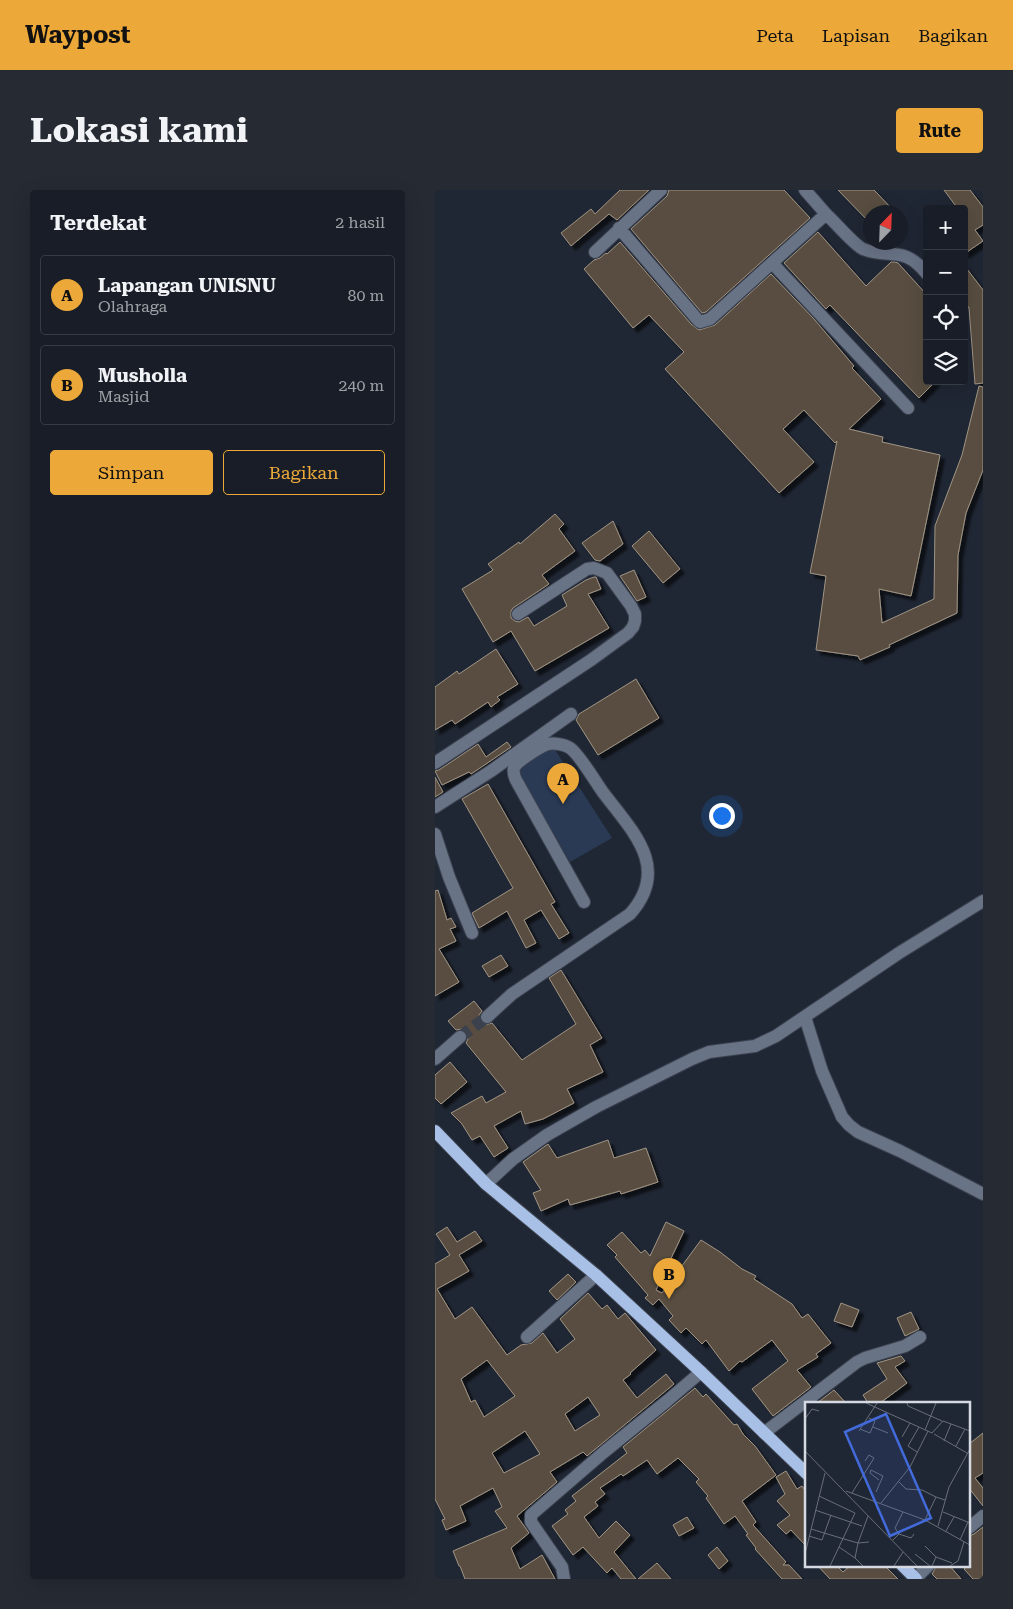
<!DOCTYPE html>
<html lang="id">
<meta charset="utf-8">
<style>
:root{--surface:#181d27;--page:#252a33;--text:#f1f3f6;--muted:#9fa2a7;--line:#363b44;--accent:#eca93a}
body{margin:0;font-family:"Roboto Serif",serif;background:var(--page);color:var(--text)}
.controls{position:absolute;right:15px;top:15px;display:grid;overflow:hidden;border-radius:5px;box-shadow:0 5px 20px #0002}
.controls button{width:45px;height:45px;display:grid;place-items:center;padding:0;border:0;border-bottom:1px solid var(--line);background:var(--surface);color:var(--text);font:25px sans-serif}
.compass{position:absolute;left:428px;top:15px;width:45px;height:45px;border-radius:50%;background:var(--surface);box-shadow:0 5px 20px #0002;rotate:23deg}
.you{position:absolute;left:286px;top:625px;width:18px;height:18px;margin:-12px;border:4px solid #fff;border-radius:50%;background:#1a73e8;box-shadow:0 0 0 8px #1a73e833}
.badge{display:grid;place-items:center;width:32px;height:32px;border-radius:50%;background:var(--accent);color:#111;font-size:16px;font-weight:700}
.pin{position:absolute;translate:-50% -41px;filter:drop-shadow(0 1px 2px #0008)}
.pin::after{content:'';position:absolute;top:26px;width:18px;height:15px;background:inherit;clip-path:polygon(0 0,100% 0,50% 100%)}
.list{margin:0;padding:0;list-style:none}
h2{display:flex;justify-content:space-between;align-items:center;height:65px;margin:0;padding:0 20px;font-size:21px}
h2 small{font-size:16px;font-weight:400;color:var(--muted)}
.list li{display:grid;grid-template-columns:32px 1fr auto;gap:15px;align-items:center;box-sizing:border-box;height:80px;margin:0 10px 10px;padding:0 10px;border:1px solid var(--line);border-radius:5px}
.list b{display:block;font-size:19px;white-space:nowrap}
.list p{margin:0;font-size:16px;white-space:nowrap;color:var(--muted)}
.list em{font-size:16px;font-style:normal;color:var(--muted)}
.actions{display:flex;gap:10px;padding:15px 20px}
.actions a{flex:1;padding:11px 0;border:1px solid var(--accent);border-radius:5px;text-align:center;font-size:18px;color:var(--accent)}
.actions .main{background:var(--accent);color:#111}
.icon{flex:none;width:28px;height:28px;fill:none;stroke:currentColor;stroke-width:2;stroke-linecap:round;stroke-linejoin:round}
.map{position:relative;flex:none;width:548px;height:1389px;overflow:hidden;border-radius:5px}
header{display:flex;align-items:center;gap:30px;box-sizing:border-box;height:70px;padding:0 25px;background:var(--accent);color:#111}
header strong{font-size:24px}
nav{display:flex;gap:28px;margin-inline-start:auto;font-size:18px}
.intro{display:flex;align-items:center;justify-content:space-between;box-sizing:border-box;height:120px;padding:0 30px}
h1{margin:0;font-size:35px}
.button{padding:12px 22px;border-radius:5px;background:var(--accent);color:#111;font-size:18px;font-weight:700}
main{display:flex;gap:30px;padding:0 30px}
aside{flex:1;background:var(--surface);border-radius:5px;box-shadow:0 5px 20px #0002}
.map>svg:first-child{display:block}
.green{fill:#2a3a55}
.building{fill:#584d3f;stroke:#a09585;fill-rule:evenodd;filter:url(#shadow)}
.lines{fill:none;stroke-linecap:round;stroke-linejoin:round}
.minor-tunnel{stroke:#3b424e;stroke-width:12;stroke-dasharray:12 6;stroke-linecap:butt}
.minor-casing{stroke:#3d4350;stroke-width:14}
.major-casing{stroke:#3d4350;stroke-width:14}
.minor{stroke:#687386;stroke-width:12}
.major{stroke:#a8bfe6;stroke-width:12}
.inset-road{fill:none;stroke:#686e7a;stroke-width:1}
.view{fill:#426ada;fill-opacity:0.15;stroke:#426ada;stroke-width:2.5}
.inset-edge{fill:none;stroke:#d4d9e2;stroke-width:2.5}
</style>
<header>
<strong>Waypost</strong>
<nav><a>Peta</a><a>Lapisan</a><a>Bagikan</a></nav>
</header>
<div class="intro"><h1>Lokasi kami</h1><a class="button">Rute</a></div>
<main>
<aside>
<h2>Terdekat<small>2 hasil</small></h2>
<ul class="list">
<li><span class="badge">A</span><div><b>Lapangan UNISNU</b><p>Olahraga</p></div><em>80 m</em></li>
<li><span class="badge">B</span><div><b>Musholla</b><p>Masjid</p></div><em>240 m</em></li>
</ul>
<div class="actions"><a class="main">Simpan</a><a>Bagikan</a></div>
</aside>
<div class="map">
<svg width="548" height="1389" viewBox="0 0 548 1389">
<defs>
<filter id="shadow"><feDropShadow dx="4.5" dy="4.5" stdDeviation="1" flood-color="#0009"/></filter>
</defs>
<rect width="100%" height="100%" fill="#202734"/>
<path class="green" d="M 117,555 L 177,648 L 135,672 L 81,579 Z"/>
<path class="building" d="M 185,0 L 214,0 L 182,30 L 174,24 L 136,56 L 126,43 L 156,19 L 160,24 Z
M 234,0 L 349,0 L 375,28 L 271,122 L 267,123 L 196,39 L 232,6 Z
M 403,0 L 439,0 L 460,22 L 436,22 L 436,34 Z
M 509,0 L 535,0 L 548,17 L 548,35 L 540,40 L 548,51 L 529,64 L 529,19 L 523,19 Z
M 383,42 L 431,96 L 456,72 L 460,72 L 463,73 L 492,105 L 492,191 L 501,191 L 484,208 L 395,115 L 391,119 L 349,73 Z
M 185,52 L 256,134 L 264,140 L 280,135 L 336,84 L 379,129 L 419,176 L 417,178 L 446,209 L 414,239 L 448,247 L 447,252 L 505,265 L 476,406 L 444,399 L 447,433 L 499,409 L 500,336 L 527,265 L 544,196 L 548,197 L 548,280 L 531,323 L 523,365 L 522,423 L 454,455 L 455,457 L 425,470 L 423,466 L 381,460 L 391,386 L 375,383 L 402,251 L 400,253 L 369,220 L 348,239 L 379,272 L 344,303 L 230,179 L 249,162 L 214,125 L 198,138 L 149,79 L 159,70 L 165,68 L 171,63 L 172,64 Z
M 529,75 L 548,100 L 548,193 L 540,194 L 534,118 L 529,111 Z
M 120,324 L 129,334 L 124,339 L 140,361 L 107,385 L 114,394 L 78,418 L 76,421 L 76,428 L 80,431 L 84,432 L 93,427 L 99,436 L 132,416 L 127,405 L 151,390 L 159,387 L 161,387 L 166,399 L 153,404 L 174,438 L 100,481 L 76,441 L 58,452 L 27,399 L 58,380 L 53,374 L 84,352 L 85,354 Z
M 178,331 L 188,354 L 165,371 L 160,370 L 147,353 Z
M 214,341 L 245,379 L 228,393 L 197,356 Z
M 199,380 L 211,407 L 202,411 L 185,386 Z
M 61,459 L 83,494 L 62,507 L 65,510 L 56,517 L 53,512 L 20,534 L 17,530 L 0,540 L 0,497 L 22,481 L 24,484 Z
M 201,489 L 224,528 L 163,565 L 141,530 L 144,524 Z
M 72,552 L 76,557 L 51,574 L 36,584 L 34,582 L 7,595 L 0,581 L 4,580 L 43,554 L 51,567 Z
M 0,587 L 8,602 L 0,607 Z
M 53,594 L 120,712 L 116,714 L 134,743 L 124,749 L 106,720 L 89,730 L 101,753 L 91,758 L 72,721 L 44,738 L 37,723 L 78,698 L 27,609 Z
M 3,700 L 12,730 L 16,728 L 21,737 L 15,739 L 21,751 L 4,759 L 24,792 L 0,806 L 0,701 Z
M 66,765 L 73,776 L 54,787 L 47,776 Z
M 126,780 L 167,848 L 155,855 L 168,882 L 132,899 L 139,913 L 108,929 L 90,934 L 86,921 L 59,936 L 73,958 L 59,967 L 45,946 L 37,950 L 27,934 L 16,923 L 47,906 L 51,913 L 71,902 L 31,853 L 33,849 L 31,842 L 27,839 L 21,840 L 13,831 L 39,811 L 47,821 L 44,825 L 46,832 L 50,835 L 57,833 L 87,870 L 141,834 L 114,788 Z
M 15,872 L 32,892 L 6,914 L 0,908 L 0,885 Z
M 173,950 L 179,968 L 211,958 L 223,992 L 186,1004 L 185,1001 L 135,1015 L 133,1009 L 106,1021 L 98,1003 L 106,1000 L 88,972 L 113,954 L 122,968 Z
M 231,1032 L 249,1041 L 221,1100 L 227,1103 L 266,1050 L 285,1062 L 307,1079 L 321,1086 L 319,1089 L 357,1114 L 367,1128 L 373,1124 L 396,1153 L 381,1164 L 383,1167 L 362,1180 L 376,1197 L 338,1226 L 317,1199 L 353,1171 L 337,1150 L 307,1172 L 305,1171 L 294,1181 L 271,1150 L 267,1154 L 251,1138 L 246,1143 L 234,1130 L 238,1126 L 224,1109 L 218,1115 L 210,1108 L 213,1105 L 180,1067 L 182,1065 L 172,1055 L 187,1042 L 206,1063 L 210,1060 L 215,1066 Z
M 12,1037 L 22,1052 L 40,1041 L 47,1051 L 24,1065 L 34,1081 L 2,1099 L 20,1129 L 37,1117 L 72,1165 L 86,1155 L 97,1153 L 108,1143 L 122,1163 L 140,1149 L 125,1129 L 153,1103 L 167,1119 L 172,1115 L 183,1129 L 190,1123 L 221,1160 L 195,1183 L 196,1184 L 188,1190 L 202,1208 L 231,1184 L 239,1194 L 152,1266 L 148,1262 L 115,1282 L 122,1292 L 82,1326 L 94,1343 L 76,1358 L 85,1379 L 107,1365 L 120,1389 L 30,1389 L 25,1376 L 24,1376 L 18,1361 L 72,1338 L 60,1321 L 67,1317 L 58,1298 L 25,1316 L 31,1331 L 11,1340 L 7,1330 L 10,1329 L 0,1309 L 0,1074 L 15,1065 L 1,1044 ZM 52,1170 L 80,1206 L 49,1227 L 40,1210 L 36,1212 L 26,1189 ZM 153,1207 L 165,1225 L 140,1241 L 130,1224 ZM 90,1241 L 105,1264 L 69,1283 L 57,1263 Z
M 133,1084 L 141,1092 L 122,1110 L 114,1101 Z
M 406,1113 L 424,1120 L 417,1137 L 399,1131 Z
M 476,1122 L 484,1139 L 470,1146 L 462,1128 Z
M 466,1166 L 470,1171 L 460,1177 L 472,1193 L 445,1213 L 433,1213 L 428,1205 L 452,1189 L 442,1173 Z
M 260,1198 L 268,1207 L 271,1204 L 299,1235 L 302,1234 L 308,1244 L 320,1256 L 341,1285 L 307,1311 L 321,1332 L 318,1335 L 351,1372 L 348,1375 L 354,1375 L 367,1389 L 347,1389 L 320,1359 L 321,1358 L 311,1345 L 313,1344 L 300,1326 L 289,1334 L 271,1308 L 273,1306 L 261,1292 L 264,1289 L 243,1268 L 222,1284 L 212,1270 L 188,1286 L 186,1284 L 165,1298 L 170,1304 L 160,1312 L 163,1316 L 149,1327 L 164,1348 L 181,1331 L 195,1345 L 179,1362 L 201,1389 L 186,1389 L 177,1378 L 172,1383 L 148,1357 L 138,1365 L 117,1336 L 133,1324 L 130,1320 L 141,1311 L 137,1306 L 192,1263 L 188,1257 Z
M 399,1200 L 411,1213 L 382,1213 L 386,1210 Z
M 548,1243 L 548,1283 L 540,1288 L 548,1298 L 548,1316 L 534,1298 L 534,1254 Z
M 351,1281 L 362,1299 L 367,1296 L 372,1303 L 372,1357 L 356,1340 L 351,1344 L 342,1335 L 355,1325 L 342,1311 L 350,1304 L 341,1287 Z
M 252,1327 L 259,1338 L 244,1346 L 238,1335 Z
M 548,1337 L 548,1389 L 538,1389 L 529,1379 L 534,1375 L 534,1346 L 539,1344 Z
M 282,1357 L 293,1371 L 284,1379 L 273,1365 Z
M 222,1373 L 236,1389 L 203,1389 Z
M 382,1375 L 401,1375 L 408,1382 L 416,1375 L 449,1375 L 463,1389 L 395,1389 Z
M 502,1375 L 514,1375 L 526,1389 L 502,1389 L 497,1384 Z"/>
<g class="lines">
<path class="minor-tunnel" d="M 25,847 L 52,827"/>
<g class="minor-casing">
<path id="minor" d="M 391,24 C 400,32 419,55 428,59 C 455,70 468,54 492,84
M 184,38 L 262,129 L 265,132 L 275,129 L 391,24 L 370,0
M 160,62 L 226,0
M 337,73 L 473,218
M 0,573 L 156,470 L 193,443 L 198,437 L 200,431 L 200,424 L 196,416 L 172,383 L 159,378 L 152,379 L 83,424
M 0,617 L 56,581 L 136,524
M 0,644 L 14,687 L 37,743
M 52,827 L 77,804 L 195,724 C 237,677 196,640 167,601 C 160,591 144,564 135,558 C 129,554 119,553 113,554 C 106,556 81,572 79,578 C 78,582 79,586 81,590 L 149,712
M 370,827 L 387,881 L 407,927 L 414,935 L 423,942 L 465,961 L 548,1004
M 0,869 L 25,847
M 51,994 L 78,969 L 112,945 L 161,917 L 257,869 L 274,862 L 320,856 L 341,846 L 464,763 L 548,711
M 92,1147 L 161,1085
M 329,1243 L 422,1172 L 430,1168 L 470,1156 L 485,1147
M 534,1338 L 548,1326
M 481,1388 L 494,1375
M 129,1389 L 127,1377 L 96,1332 L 96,1325 L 169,1262 L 232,1211 L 266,1182"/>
</g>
<g class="major-casing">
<path id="major" d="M 0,941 L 51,994 L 161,1085 L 266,1182 L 372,1284
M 467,1375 L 481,1389"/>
</g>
<use href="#minor" class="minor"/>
<use href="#major" class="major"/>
</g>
<g transform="translate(370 1212)">
<rect width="165" height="165" fill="#202734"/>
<path class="inset-road" d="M 61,1 L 127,31 L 138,19 L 165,29M 102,1 L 103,4 L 137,19M 0,17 L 7,7 L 14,9M 68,25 L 83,31M 55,27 L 65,31 L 70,19 L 64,16M 120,28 L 131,1M 54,29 L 72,1M 129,32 L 162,51M 97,35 L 105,21M 139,39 L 146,22M 151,44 L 160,27M 0,49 L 112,164M 112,50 L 103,44 L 114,25M 94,80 L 101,87 L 117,88 L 131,95M 41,89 L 120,118 L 165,143M 71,90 L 78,74 L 66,68 L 65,71 L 74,78M 47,91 L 69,56 L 64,53 L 60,59M 14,94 L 50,111 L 25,164M 76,101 L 105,65 L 123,29M 10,108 L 57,124M 138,110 L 165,121M 63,114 L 53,141 L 64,140M 120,118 L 131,95 L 140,98M 133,124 L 144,85 L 165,47M 6,127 L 39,137M 141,129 L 149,115M 94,132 L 90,126 L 98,110M 4,134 L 17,138 L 26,113M 39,137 L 53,141 L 50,156 L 58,164M 88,138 L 94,132 L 106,136 L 109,132M 155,138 L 163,120M 120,144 L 131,155 L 127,164M 34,145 L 50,156M 0,152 L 20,71M 110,152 L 125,164M 131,155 L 147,161M 89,164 L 98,150M 145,164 L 153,159 L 159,140"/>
<path class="view" d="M 81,12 L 126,116 L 85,134 L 40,30 Z"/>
<rect width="165" height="165" class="inset-edge"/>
</g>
</svg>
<div class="controls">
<button>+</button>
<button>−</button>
<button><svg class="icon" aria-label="locate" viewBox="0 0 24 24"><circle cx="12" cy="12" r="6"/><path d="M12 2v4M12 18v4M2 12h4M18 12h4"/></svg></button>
<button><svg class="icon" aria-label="layers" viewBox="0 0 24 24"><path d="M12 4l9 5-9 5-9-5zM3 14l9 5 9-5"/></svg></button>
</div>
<svg class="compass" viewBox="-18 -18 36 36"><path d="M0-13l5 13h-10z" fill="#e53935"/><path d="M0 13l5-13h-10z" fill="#9fa2a7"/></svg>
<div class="you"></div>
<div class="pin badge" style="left:128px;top:614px">A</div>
<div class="pin badge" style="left:234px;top:1109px">B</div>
</div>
</main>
